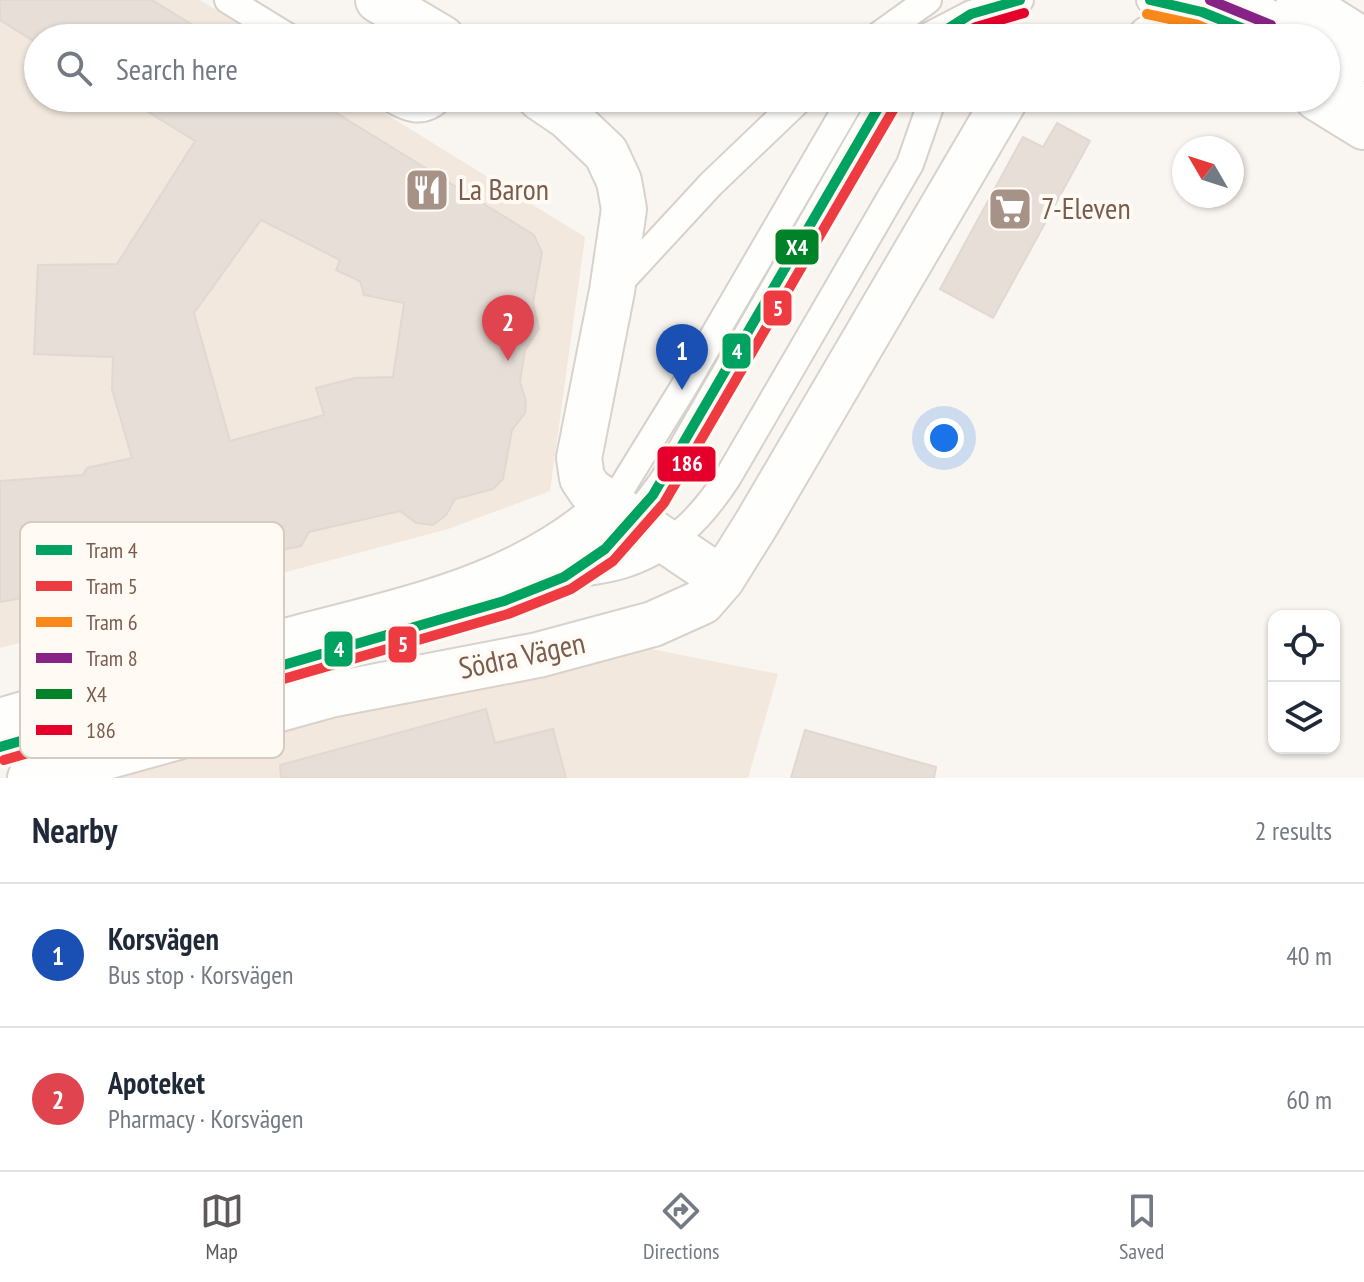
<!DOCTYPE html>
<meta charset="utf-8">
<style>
:root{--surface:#fff;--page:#f2f2f3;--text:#1f2937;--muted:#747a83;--line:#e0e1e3;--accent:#5c585b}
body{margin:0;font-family:"PT Sans Narrow",sans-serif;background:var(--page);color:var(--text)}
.controls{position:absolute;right:24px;bottom:24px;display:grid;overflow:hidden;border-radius:16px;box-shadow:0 2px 6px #0004}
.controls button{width:72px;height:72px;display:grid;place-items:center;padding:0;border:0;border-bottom:2px solid var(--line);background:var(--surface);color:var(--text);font:40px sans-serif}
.compass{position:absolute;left:1172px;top:136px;width:72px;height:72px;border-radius:50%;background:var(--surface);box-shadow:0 2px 6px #0004;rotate:309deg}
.you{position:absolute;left:944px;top:438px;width:28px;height:28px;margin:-20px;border:6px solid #fff;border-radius:50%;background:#1a73e8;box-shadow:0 0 0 12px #1a73e833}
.badge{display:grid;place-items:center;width:52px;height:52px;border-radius:50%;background:var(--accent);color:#fff;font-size:26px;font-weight:700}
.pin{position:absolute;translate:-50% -66px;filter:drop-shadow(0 2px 4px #0008)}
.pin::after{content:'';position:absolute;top:42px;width:28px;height:24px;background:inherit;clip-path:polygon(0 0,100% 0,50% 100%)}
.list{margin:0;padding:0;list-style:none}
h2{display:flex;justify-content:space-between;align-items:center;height:104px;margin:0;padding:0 32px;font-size:34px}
h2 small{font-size:26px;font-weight:400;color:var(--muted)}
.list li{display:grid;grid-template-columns:52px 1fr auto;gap:24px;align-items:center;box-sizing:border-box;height:144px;padding:0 32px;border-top:2px solid var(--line)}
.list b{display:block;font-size:30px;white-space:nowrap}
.list p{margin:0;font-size:26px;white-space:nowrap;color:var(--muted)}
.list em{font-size:26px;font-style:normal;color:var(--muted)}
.icon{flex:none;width:44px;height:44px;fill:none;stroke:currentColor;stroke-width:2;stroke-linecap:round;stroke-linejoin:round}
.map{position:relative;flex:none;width:1364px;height:778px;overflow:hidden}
.search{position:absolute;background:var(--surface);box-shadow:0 2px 6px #0004;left:24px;right:24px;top:24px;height:88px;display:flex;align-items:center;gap:20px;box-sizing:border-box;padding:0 28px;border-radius:44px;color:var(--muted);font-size:30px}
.sheet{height:392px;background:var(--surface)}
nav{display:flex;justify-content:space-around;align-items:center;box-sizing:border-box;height:112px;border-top:2px solid var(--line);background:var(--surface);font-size:22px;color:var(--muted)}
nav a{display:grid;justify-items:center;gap:4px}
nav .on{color:var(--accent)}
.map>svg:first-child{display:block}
.residential{fill:#f2e8de}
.building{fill:#e6ded7;stroke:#e2d8d2;stroke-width:2;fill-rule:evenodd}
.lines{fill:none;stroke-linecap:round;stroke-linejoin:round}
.lane-casing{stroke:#d7d1cb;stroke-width:30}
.secondary-casing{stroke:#d9d2cb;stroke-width:48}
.lane{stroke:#fefefd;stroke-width:26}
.secondary{stroke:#fefefd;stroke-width:44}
.bus-1-casing{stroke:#fffaf3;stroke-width:16}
.bus-2-casing{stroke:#fffaf3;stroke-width:16}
.bus-1{stroke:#008228;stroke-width:10}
.bus-2{stroke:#e4002b;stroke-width:10}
.tram-1-casing{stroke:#fffaf3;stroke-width:16}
.tram-2-casing{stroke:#fffaf3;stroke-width:16}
.tram-3-casing{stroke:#fffaf3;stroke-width:16}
.tram-4-casing{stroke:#fffaf3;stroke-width:16}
.tram-1{stroke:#00a261;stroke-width:10}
.tram-2{stroke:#ee3a41;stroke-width:10}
.tram-3{stroke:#fa8719;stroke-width:10}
.tram-4{stroke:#872387;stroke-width:10}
.labels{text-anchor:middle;stroke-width:8;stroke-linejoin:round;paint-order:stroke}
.poi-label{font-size:30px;fill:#7a5c4d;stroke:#fffaf3;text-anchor:start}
.street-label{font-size:30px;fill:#7a5c4d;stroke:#fffaf3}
.key{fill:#fffaf3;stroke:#d7cbc1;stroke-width:2}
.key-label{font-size:22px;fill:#7a5c4d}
.line-badge{stroke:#fffaf3;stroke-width:3}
.badge-label{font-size:22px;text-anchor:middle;font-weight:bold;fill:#fff}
</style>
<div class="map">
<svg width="1364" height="778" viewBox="0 0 1364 778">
<rect width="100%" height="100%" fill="#f9f5f0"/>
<path class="residential" d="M 0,0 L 200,0 L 262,38 L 38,38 L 38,98 L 360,98 L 585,237 L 550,491 L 448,529 L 0,648 Z
M 646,648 L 778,674 L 748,778 L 113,778 L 426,694 Z"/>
<path class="building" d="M 0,0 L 152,0 L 214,38 L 38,38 L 38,44 L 0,20 Z
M 126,98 L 312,98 L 534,235 L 542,253 L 533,303 L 539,329 L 525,350 L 520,382 L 526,401 L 525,413 L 512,430 L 503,479 L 493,489 L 455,499 L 446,515 L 433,525 L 416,523 L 400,511 L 309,532 L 301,546 L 253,556 L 239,550 L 145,573 L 147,587 L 111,595 L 106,582 L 0,602 L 0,481 L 83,475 L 87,468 L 132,458 L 112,389 L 113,357 L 34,354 L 38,265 L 117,264 L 195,141 ZM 261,220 L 340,260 L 336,270 L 360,281 L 364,295 L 404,303 L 393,377 L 355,378 L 316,388 L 324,415 L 230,441 L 194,313 Z
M 1057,123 L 1090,141 L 993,318 L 940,289 L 1023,137 L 1043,147 Z
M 486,709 L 495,743 L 553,729 L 566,778 L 281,778 L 280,765 Z
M 805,730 L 936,767 L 934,778 L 791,778 Z"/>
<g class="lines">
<g class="lane-casing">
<path id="lane" d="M 228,0 L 290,38
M 1150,0 L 1202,12 L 1266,38
M 1241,0 L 1290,22 L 1315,38
M 875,38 L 928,0
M 925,38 L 971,14 L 1020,0
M 1326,45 L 1364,68
M 1326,74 L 1364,97
M 390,98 C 408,109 423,115 440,98
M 613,290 L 711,184 L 801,98
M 611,505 L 682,390 L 852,98
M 577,568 C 614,543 641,513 666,476 L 884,98
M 442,620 C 483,608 522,591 563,577 C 584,571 607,571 628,563 C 673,547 702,517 728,477 L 910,164 L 933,98
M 0,747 L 381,638"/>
</g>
<g class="secondary-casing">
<path id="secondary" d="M 378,0 L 442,38
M 1299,0 L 1364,41
M 1150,38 L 1176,38
M 540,98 L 568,117 L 606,153 L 619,181 L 624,209 L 612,291 L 579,458 L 582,478 L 590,490 L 722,579
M 1317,98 L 1364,127
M 0,721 C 94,693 188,668 282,642 C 400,610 519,590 611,505
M 30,778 L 330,695 L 538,655 L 653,624 L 702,602 L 722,579 L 757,523 L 1006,98"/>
</g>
<use href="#lane" class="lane"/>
<use href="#secondary" class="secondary"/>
<g class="bus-1-casing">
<path id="bus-1" d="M 0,747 L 504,601 L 564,577 L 605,549 L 653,495 L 884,98"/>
</g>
<g class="bus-2-casing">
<path id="bus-2" d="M 1147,14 L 1198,25 L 1229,38
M 955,38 L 976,27 L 1024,13
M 4,760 L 508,614 L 571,589 L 613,561 L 664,503 L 896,105"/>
</g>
<use href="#bus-1" class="bus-1"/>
<use href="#bus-2" class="bus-2"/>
<g class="tram-1-casing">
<path id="tram-1" d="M 1150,0 L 1202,12 L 1266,38
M 933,38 L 971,14 L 1020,0
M 0,747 L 504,601 L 564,577 L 605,549 L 653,495 L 884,98"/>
</g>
<g class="tram-2-casing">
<path id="tram-2" d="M 4,760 L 508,614 L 571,589 L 613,561 L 664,503 L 896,105"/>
</g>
<g class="tram-3-casing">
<path id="tram-3" d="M 1147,14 L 1198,25 L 1229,38"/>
</g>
<g class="tram-4-casing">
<path id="tram-4" d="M 1210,0 L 1271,25"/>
</g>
<use href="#tram-1" class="tram-1"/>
<use href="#tram-2" class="tram-2"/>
<use href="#tram-3" class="tram-3"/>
<use href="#tram-4" class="tram-4"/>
</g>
<defs>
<g id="restaurant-square" transform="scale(2.3)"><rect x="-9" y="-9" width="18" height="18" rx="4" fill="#a69286" stroke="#fffaf3"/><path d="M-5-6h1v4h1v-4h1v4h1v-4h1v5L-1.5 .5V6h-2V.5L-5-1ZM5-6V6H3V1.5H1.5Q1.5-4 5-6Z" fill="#fff"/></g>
<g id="supermarket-square" transform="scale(2.3)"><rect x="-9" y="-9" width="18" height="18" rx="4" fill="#a69286" stroke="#fffaf3"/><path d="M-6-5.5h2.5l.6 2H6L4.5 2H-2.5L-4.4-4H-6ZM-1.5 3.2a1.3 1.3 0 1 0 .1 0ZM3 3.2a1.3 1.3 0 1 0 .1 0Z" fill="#fff"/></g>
</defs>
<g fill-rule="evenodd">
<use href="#restaurant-square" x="427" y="190"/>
<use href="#supermarket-square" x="1010" y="209"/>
</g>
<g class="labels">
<g class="poi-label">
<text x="458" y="200">La Baron</text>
<text x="1041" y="219">7-Eleven</text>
</g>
<g class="street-label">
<text transform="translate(522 656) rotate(-12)" y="10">Södra Vägen</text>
</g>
</g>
<rect x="20" y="522" width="264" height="236" rx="12" class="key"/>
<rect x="36" y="545" width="36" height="10" fill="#00a261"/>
<rect x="36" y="581" width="36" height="10" fill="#ee3a41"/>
<rect x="36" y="617" width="36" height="10" fill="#fa8719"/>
<rect x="36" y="653" width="36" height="10" fill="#872387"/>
<rect x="36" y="689" width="36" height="10" fill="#008228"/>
<rect x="36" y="725" width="36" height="10" fill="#e4002b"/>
<g class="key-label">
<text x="86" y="558">Tram 4</text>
<text x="86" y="594">Tram 5</text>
<text x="86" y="630">Tram 6</text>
<text x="86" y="666">Tram 8</text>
<text x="86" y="702">X4</text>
<text x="86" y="738">186</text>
</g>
<g class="line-badge">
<rect x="774" y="228" width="46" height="38" rx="8" fill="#008228"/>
<rect x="762" y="289" width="31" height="38" rx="8" fill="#ee3a41"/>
<rect x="721" y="332" width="31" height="38" rx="8" fill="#00a261"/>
<rect x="656" y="445" width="61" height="38" rx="8" fill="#e4002b"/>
<rect x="387" y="625" width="31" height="39" rx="8" fill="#ee3a41"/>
<rect x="323" y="630" width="31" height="38" rx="8" fill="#00a261"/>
</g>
<g class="badge-label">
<text x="797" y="255">X4</text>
<text x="778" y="316">5</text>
<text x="737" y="359">4</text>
<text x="687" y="471">186</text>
<text x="403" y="652">5</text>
<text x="339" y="657">4</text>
</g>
</svg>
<div class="controls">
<button><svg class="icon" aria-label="locate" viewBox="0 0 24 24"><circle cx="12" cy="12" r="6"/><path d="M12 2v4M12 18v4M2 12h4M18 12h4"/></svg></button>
<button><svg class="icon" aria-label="layers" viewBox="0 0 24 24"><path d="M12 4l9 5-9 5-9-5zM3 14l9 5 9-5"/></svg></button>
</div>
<svg class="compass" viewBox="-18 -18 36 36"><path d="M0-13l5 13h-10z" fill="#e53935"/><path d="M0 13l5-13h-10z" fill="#747a83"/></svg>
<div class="you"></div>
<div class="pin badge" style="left:682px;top:390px;background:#1a4fb4">1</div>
<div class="pin badge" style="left:508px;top:361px;background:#e0444e">2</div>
<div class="search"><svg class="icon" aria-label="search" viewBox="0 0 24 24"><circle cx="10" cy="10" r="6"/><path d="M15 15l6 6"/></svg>Search here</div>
</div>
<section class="sheet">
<h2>Nearby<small>2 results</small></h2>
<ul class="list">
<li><span class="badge" style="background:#1a4fb4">1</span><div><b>Korsvägen</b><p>Bus stop · Korsvägen</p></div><em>40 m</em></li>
<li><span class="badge" style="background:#e0444e">2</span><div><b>Apoteket</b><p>Pharmacy · Korsvägen</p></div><em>60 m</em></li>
</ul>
</section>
<nav>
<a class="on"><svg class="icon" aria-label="map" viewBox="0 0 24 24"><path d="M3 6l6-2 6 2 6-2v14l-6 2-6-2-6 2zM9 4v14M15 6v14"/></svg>Map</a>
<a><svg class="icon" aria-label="directions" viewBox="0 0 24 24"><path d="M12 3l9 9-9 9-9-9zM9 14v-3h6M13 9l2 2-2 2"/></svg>Directions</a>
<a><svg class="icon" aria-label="saved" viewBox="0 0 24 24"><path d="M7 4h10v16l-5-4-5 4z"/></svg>Saved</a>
</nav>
